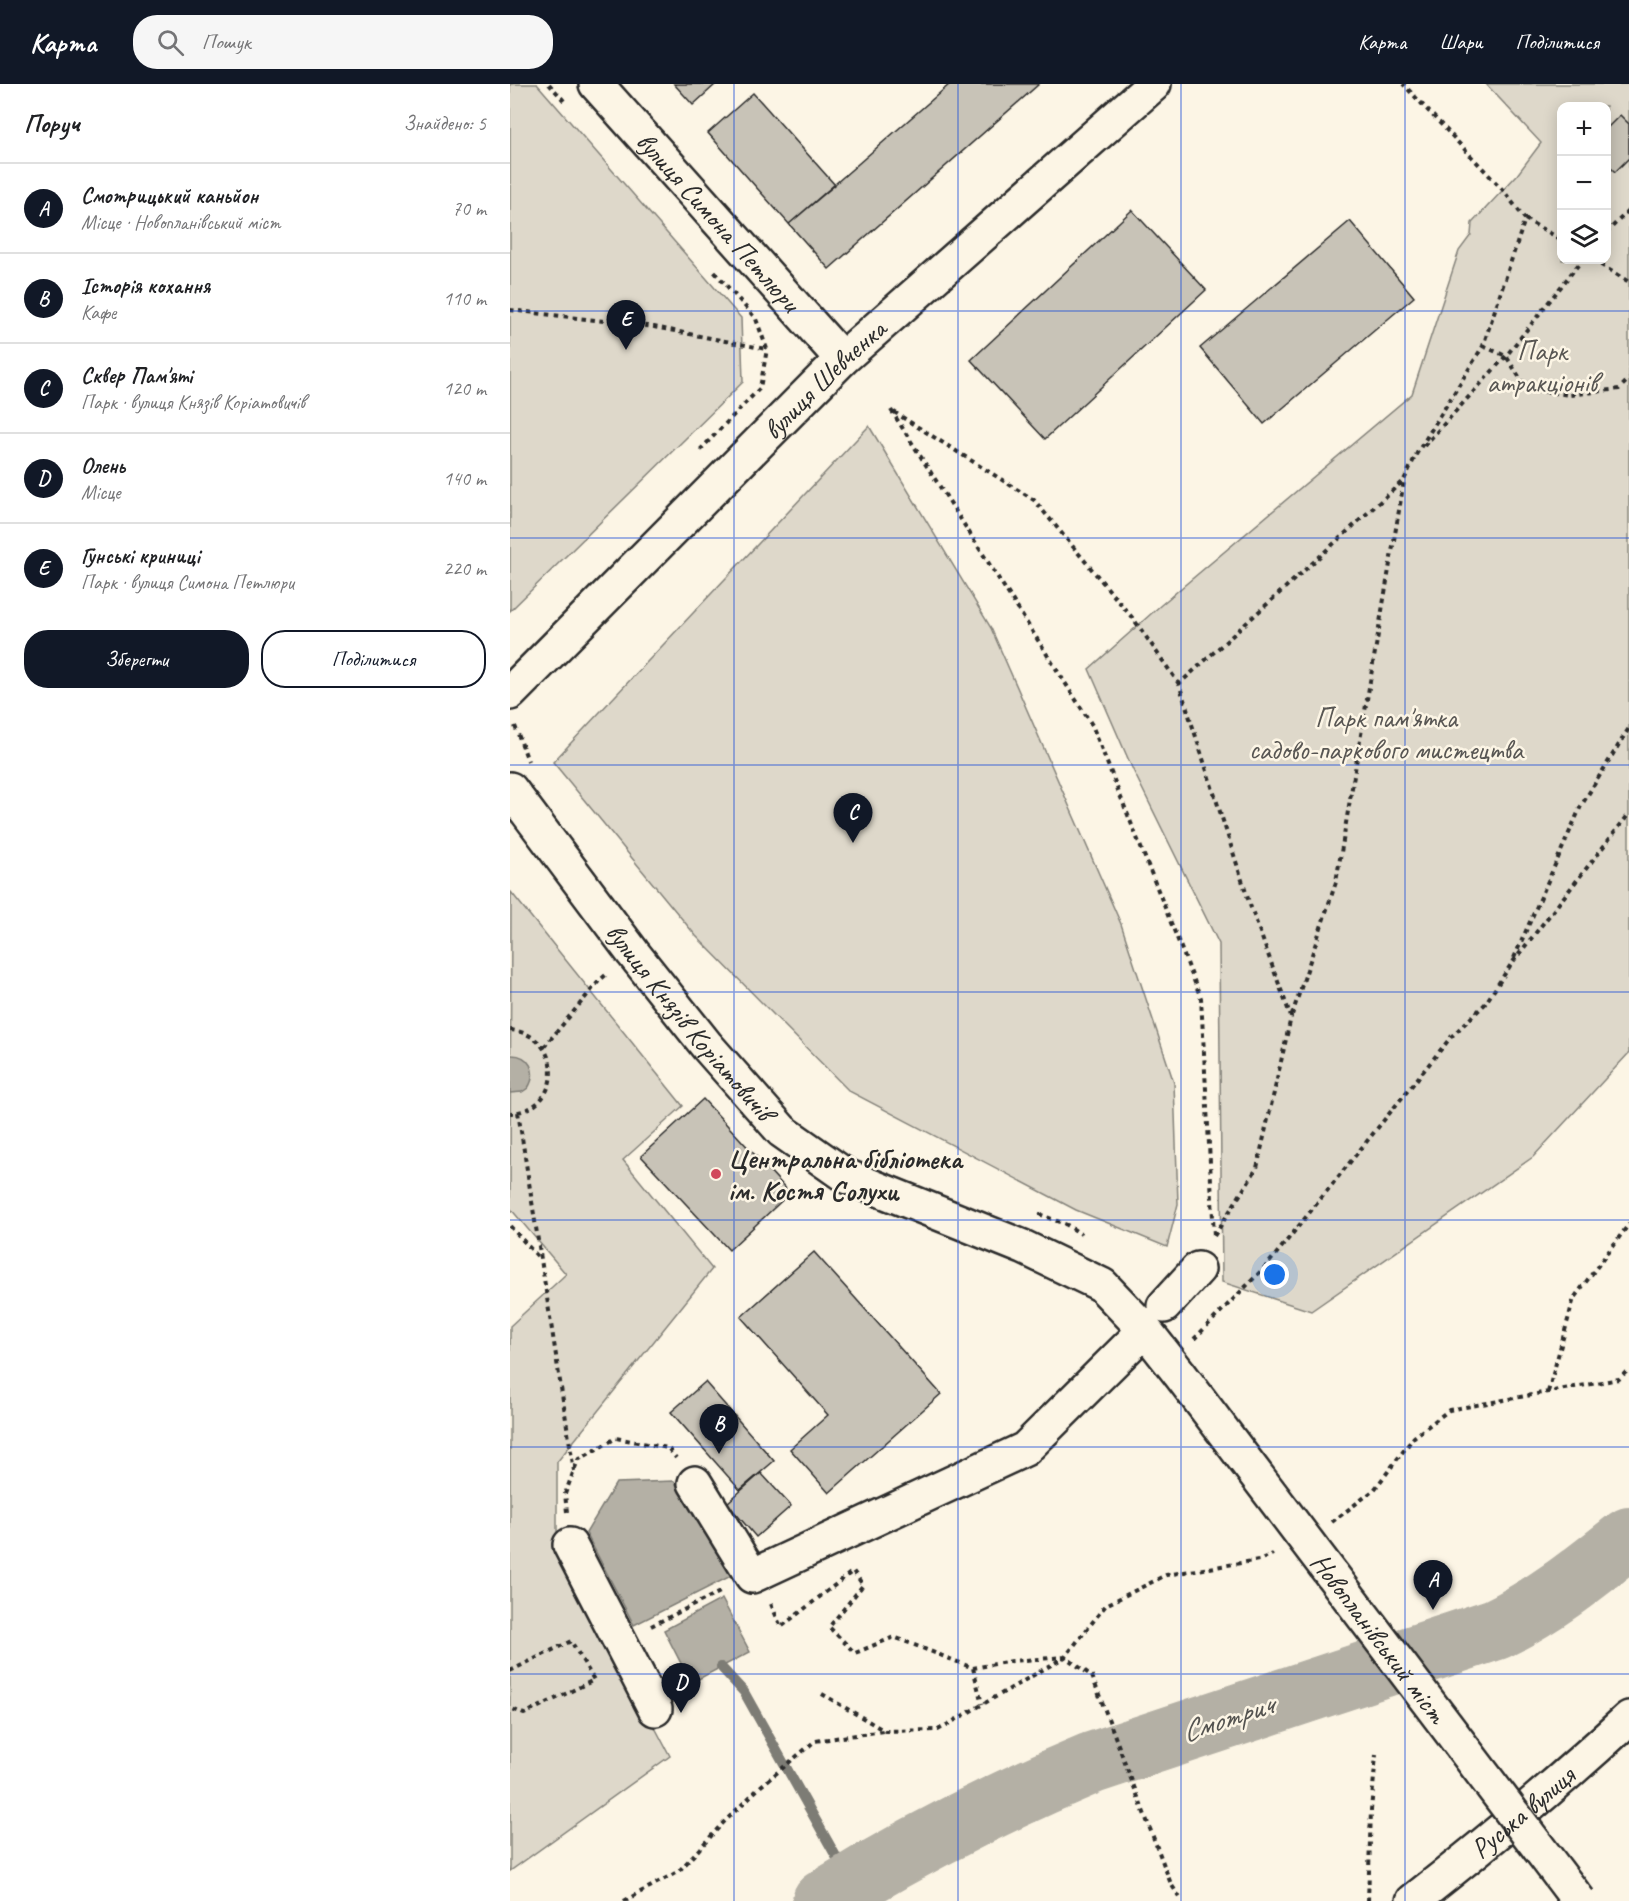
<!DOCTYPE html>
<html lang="uk">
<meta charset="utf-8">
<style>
:root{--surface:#fff;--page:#f6f6f6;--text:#202124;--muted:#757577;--line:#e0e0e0;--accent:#111827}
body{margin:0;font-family:Caveat,sans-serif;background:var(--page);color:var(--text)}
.controls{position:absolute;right:18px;top:18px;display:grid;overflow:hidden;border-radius:12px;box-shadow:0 3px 15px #0003}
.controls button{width:54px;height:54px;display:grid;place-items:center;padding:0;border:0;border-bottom:2px solid var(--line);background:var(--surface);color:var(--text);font:30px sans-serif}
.you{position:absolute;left:765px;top:1191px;width:21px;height:21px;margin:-15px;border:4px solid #fff;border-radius:50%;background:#1a73e8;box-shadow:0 0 0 9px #1a73e833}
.badge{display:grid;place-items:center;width:39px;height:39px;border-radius:50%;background:var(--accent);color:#fff;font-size:20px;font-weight:700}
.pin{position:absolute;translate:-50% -50px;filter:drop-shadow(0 2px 3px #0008)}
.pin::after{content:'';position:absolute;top:32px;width:21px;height:18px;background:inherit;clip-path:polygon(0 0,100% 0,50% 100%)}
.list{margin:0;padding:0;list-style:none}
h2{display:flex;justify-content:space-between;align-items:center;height:78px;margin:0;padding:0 24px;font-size:26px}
h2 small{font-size:20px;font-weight:400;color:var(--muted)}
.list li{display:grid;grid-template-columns:39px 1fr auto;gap:18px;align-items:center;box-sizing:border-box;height:90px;padding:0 24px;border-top:2px solid var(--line)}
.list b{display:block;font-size:22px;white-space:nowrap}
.list p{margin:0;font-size:20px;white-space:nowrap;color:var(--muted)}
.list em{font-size:20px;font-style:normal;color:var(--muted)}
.actions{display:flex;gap:12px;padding:18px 24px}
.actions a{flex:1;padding:14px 0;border:2px solid var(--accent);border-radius:24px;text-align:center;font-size:21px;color:var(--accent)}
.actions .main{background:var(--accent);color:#fff}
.icon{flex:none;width:33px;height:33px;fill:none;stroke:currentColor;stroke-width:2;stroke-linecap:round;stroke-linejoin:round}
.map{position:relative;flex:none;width:1119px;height:1817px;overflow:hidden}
header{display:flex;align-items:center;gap:36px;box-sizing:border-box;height:84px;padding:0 30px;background:var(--accent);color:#fff}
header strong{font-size:28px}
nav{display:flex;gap:33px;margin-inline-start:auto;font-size:21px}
.search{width:420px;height:54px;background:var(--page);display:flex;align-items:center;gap:15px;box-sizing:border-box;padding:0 21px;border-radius:24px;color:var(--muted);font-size:22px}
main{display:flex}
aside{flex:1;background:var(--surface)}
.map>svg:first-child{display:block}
.green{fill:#ded8ca;stroke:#84827a;stroke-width:1.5;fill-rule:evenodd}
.water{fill:#b4b0a5;stroke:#7d7b74;stroke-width:1.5}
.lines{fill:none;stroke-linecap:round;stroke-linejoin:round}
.stream{stroke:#7d7b74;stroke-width:10}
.river{stroke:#b4b0a5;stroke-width:62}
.building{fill:#c8c3b7;stroke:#2b2b2b;stroke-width:1.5}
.street-casing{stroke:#2b2b2b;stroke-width:38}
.secondary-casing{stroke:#2b2b2b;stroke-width:38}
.path{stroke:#2b2b2b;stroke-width:4;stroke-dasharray:4.5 4.5;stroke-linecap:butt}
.street{stroke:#fcf5e5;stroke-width:33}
.secondary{stroke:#fcf5e5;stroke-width:33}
.secondary-bridge-casing{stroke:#2b2b2b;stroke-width:38;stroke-linecap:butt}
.secondary-bridge{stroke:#fcf5e5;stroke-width:33}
.grid{fill:none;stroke:#1d4ed8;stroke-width:1.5;stroke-opacity:0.55}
.poi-dot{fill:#d1495b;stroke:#fcf5e5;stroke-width:2}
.labels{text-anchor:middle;stroke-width:5;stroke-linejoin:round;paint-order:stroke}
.street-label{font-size:28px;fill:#2b2b2b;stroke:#fcf5e5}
.park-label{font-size:28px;fill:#585653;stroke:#fcf5e5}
.poi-label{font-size:28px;font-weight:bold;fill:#2b2b2b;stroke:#fcf5e5;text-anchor:start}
.water-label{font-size:30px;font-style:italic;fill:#545350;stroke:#fcf5e5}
</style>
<header>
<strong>Карта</strong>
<div class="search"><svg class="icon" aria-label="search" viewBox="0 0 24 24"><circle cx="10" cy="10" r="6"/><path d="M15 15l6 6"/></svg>Пошук</div>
<nav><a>Карта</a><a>Шари</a><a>Поділитися</a></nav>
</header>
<main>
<aside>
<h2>Поруч<small>Знайдено: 5</small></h2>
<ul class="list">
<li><span class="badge">A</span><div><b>Смотрицький каньйон</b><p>Місце · Новопланівський міст</p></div><em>70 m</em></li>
<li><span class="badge">B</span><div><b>Історія кохання</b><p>Кафе</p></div><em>110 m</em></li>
<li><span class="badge">C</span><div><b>Сквер Пам'яті</b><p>Парк · вулиця Князів Коріатовичів</p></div><em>120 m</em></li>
<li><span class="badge">D</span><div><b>Олень</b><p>Місце</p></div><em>140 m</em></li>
<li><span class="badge">E</span><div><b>Гунські криниці</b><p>Парк · вулиця Симона Петлюри</p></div><em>220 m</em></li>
</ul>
<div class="actions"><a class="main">Зберегти</a><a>Поділитися</a></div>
</aside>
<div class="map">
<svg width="1119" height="1817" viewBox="0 0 1119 1817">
<rect width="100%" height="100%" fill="#fcf5e5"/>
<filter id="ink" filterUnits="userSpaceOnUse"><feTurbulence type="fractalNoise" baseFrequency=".0167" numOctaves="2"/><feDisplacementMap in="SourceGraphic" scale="12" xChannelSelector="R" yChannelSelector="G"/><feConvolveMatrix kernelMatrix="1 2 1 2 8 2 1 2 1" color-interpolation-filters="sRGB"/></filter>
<g filter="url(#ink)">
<path class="green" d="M 0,0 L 27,0 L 231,234 L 233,298 L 0,527 Z
M 976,0 L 1119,0 L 1119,969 L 1023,1073 L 801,1227 L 712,1198 L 709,860 L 623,686 L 579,585 L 651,521 L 902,310 L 949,167 L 961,151 L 962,139 L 1007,91 L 1031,59 ZM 1052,22 L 1096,22 L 1096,176 L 1052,176 Z
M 359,342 L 481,544 L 611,840 L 664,999 L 668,1120 L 657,1163 L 566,1126 L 339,1007 L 186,852 L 43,678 Z
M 1,808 L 173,1022 L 113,1076 L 202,1185 L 47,1378 L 47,1458 L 160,1672 L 0,1787 L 0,1242 L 56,1190 L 0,1124 Z"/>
<path class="water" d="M 0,971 C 20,970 28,988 18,1004 L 12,1008 L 0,1009 Z
M 164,1397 L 223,1491 L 124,1541 L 76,1449 L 106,1399 Z
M 212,1515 L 240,1568 L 181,1599 L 154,1546 Z"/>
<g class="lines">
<path class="stream" d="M 211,1583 L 234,1608 L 341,1799"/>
<path class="river" d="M 313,1817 C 398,1764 488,1718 582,1679 L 986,1545 C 1036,1521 1076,1488 1119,1454"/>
</g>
<path class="building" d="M 164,0 L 206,0 L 183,21 Z
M 440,0 L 529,0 L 319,185 L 279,140 Z
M 243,9 L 325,101 L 279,140 L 198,49 Z
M 1110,31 L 1119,40 L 1119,74 L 1105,88 L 1096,79 L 1096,45 Z
M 622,126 L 696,206 L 535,355 L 461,276 Z
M 840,137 L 904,213 L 754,340 L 690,264 Z
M 193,1015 L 280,1109 L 219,1166 L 131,1072 Z
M 304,1168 L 431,1310 L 319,1409 L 280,1365 L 318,1331 L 231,1233 Z
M 195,1298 L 264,1377 L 230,1406 L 161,1328 Z
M 251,1389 L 281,1422 L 246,1453 L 217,1419 Z"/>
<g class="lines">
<g class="street-casing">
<g id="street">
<path id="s1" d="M 86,0 L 332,275"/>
<path id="s2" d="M 0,609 L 332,275 L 644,0"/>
<path d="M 654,1222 L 688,1185"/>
<path d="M 185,1399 L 242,1492 L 515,1365 L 635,1246"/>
<path d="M 60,1461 L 145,1625"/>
<path id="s3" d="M 903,1817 C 977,1759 1050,1698 1119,1634"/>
</g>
</g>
<g class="secondary-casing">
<g id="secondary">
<path id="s4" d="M 0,705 L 123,869 L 197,962 L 272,1047 L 336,1092 L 513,1163 L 592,1201 L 635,1246 L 669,1289"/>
</g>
</g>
<path class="path" d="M 39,0 L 57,20
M 1015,135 L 1052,156
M 1096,149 L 1119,126
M 1083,176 L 1119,198
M 0,226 L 144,243 L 256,265
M 973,262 L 996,272 L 1017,305 L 1060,311 L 1109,305 L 1119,295
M 381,326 L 582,641 L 691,914 L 704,1152
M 384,328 L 524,416 L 625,537 L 669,600
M 914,362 L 996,272 L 1072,176
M 190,366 L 250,304 L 257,265 L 246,235 L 202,185
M 5,642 L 18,677
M 1004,874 L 1071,722 L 1119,644
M 782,931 L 826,798 L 894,397
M 0,946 C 55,951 54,1027 0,1029
M 34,963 L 89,897 L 98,889
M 8,1028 L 64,1387
M 529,1130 L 557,1141 L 571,1150
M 0,1142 L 30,1175
M 704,1152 L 747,1084 L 781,933 L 740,821 L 669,600 L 894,396 L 907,369 L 973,262 L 1015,135 L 993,106 L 893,0
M 684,1255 L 758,1180 L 941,953 L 975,920 L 1002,879 L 1119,730
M 1038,1308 L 1064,1214 L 1119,1140
M 57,1428 L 55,1410 L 68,1376 L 106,1354 L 158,1364 L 166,1374
M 822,1438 L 864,1406 L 904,1353 L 939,1326 L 1109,1295 L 1119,1285
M 261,1520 L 271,1543 L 343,1487 L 353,1501 L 319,1543 L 345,1569 L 384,1553 L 463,1584 L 502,1577 L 555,1573 L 582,1592 L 661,1800 L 672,1817
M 141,1542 L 212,1507
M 463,1584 L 472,1620
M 0,1587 L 61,1557 L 84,1596 L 14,1630 L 0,1624
M 312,1610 L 375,1647 L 428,1646 L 555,1573 L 596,1521 L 656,1491 L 749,1476 L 763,1470
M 114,1817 L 169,1787 L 213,1739 L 251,1702 L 305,1657 L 373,1647
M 858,1817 L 861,1726 L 866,1671"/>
<use href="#street" class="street"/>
<use href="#secondary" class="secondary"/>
<g class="secondary-bridge-casing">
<g id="secondary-bridge">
<path id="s5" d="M 669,1289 L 1069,1817"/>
</g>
</g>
<use href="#secondary-bridge" class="secondary-bridge"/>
</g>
</g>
<path class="grid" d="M 224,0 L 224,1817M 448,0 L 448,1817M 671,0 L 671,1817M 895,0 L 895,1817M 0,227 L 1119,227M 0,454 L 1119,454M 0,681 L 1119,681M 0,908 L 1119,908M 0,1136 L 1119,1136M 0,1363 L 1119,1363M 0,1590 L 1119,1590"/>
<circle class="poi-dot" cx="206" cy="1090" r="6"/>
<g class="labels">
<g class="street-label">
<text dy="10" stroke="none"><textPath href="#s1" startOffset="184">вулиця Симона Петлюри</textPath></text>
<text dy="10" stroke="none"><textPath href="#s2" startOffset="444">вулиця Шевченка</textPath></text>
<text dy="10" stroke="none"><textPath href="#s4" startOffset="294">вулиця Князів Коріатовичів</textPath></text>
<text dy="10" stroke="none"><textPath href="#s5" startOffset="332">Новопланівський міст</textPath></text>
<text dy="10" stroke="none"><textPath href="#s3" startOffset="141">Руська вулиця</textPath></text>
</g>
<g class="park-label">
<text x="1032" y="276">Парк<tspan x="1032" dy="32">атракціонів</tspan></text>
<text x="876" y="643">Парк пам'ятка<tspan x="876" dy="32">садово-паркового мистецтва</tspan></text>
</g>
<g class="poi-label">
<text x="218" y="1084">Центральна бібліотека<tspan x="218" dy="32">ім. Костя Солухи</tspan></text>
</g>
<g class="water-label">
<text transform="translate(717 1634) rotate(-18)" y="10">Смотрич</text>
</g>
</g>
</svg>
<div class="controls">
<button>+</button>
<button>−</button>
<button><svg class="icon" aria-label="layers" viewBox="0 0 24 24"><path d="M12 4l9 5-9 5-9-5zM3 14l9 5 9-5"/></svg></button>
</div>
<div class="you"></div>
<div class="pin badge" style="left:923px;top:1526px">A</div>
<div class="pin badge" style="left:209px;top:1370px">B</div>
<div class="pin badge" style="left:343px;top:759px">C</div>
<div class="pin badge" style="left:171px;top:1629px">D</div>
<div class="pin badge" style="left:116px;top:266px">E</div>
</div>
</main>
